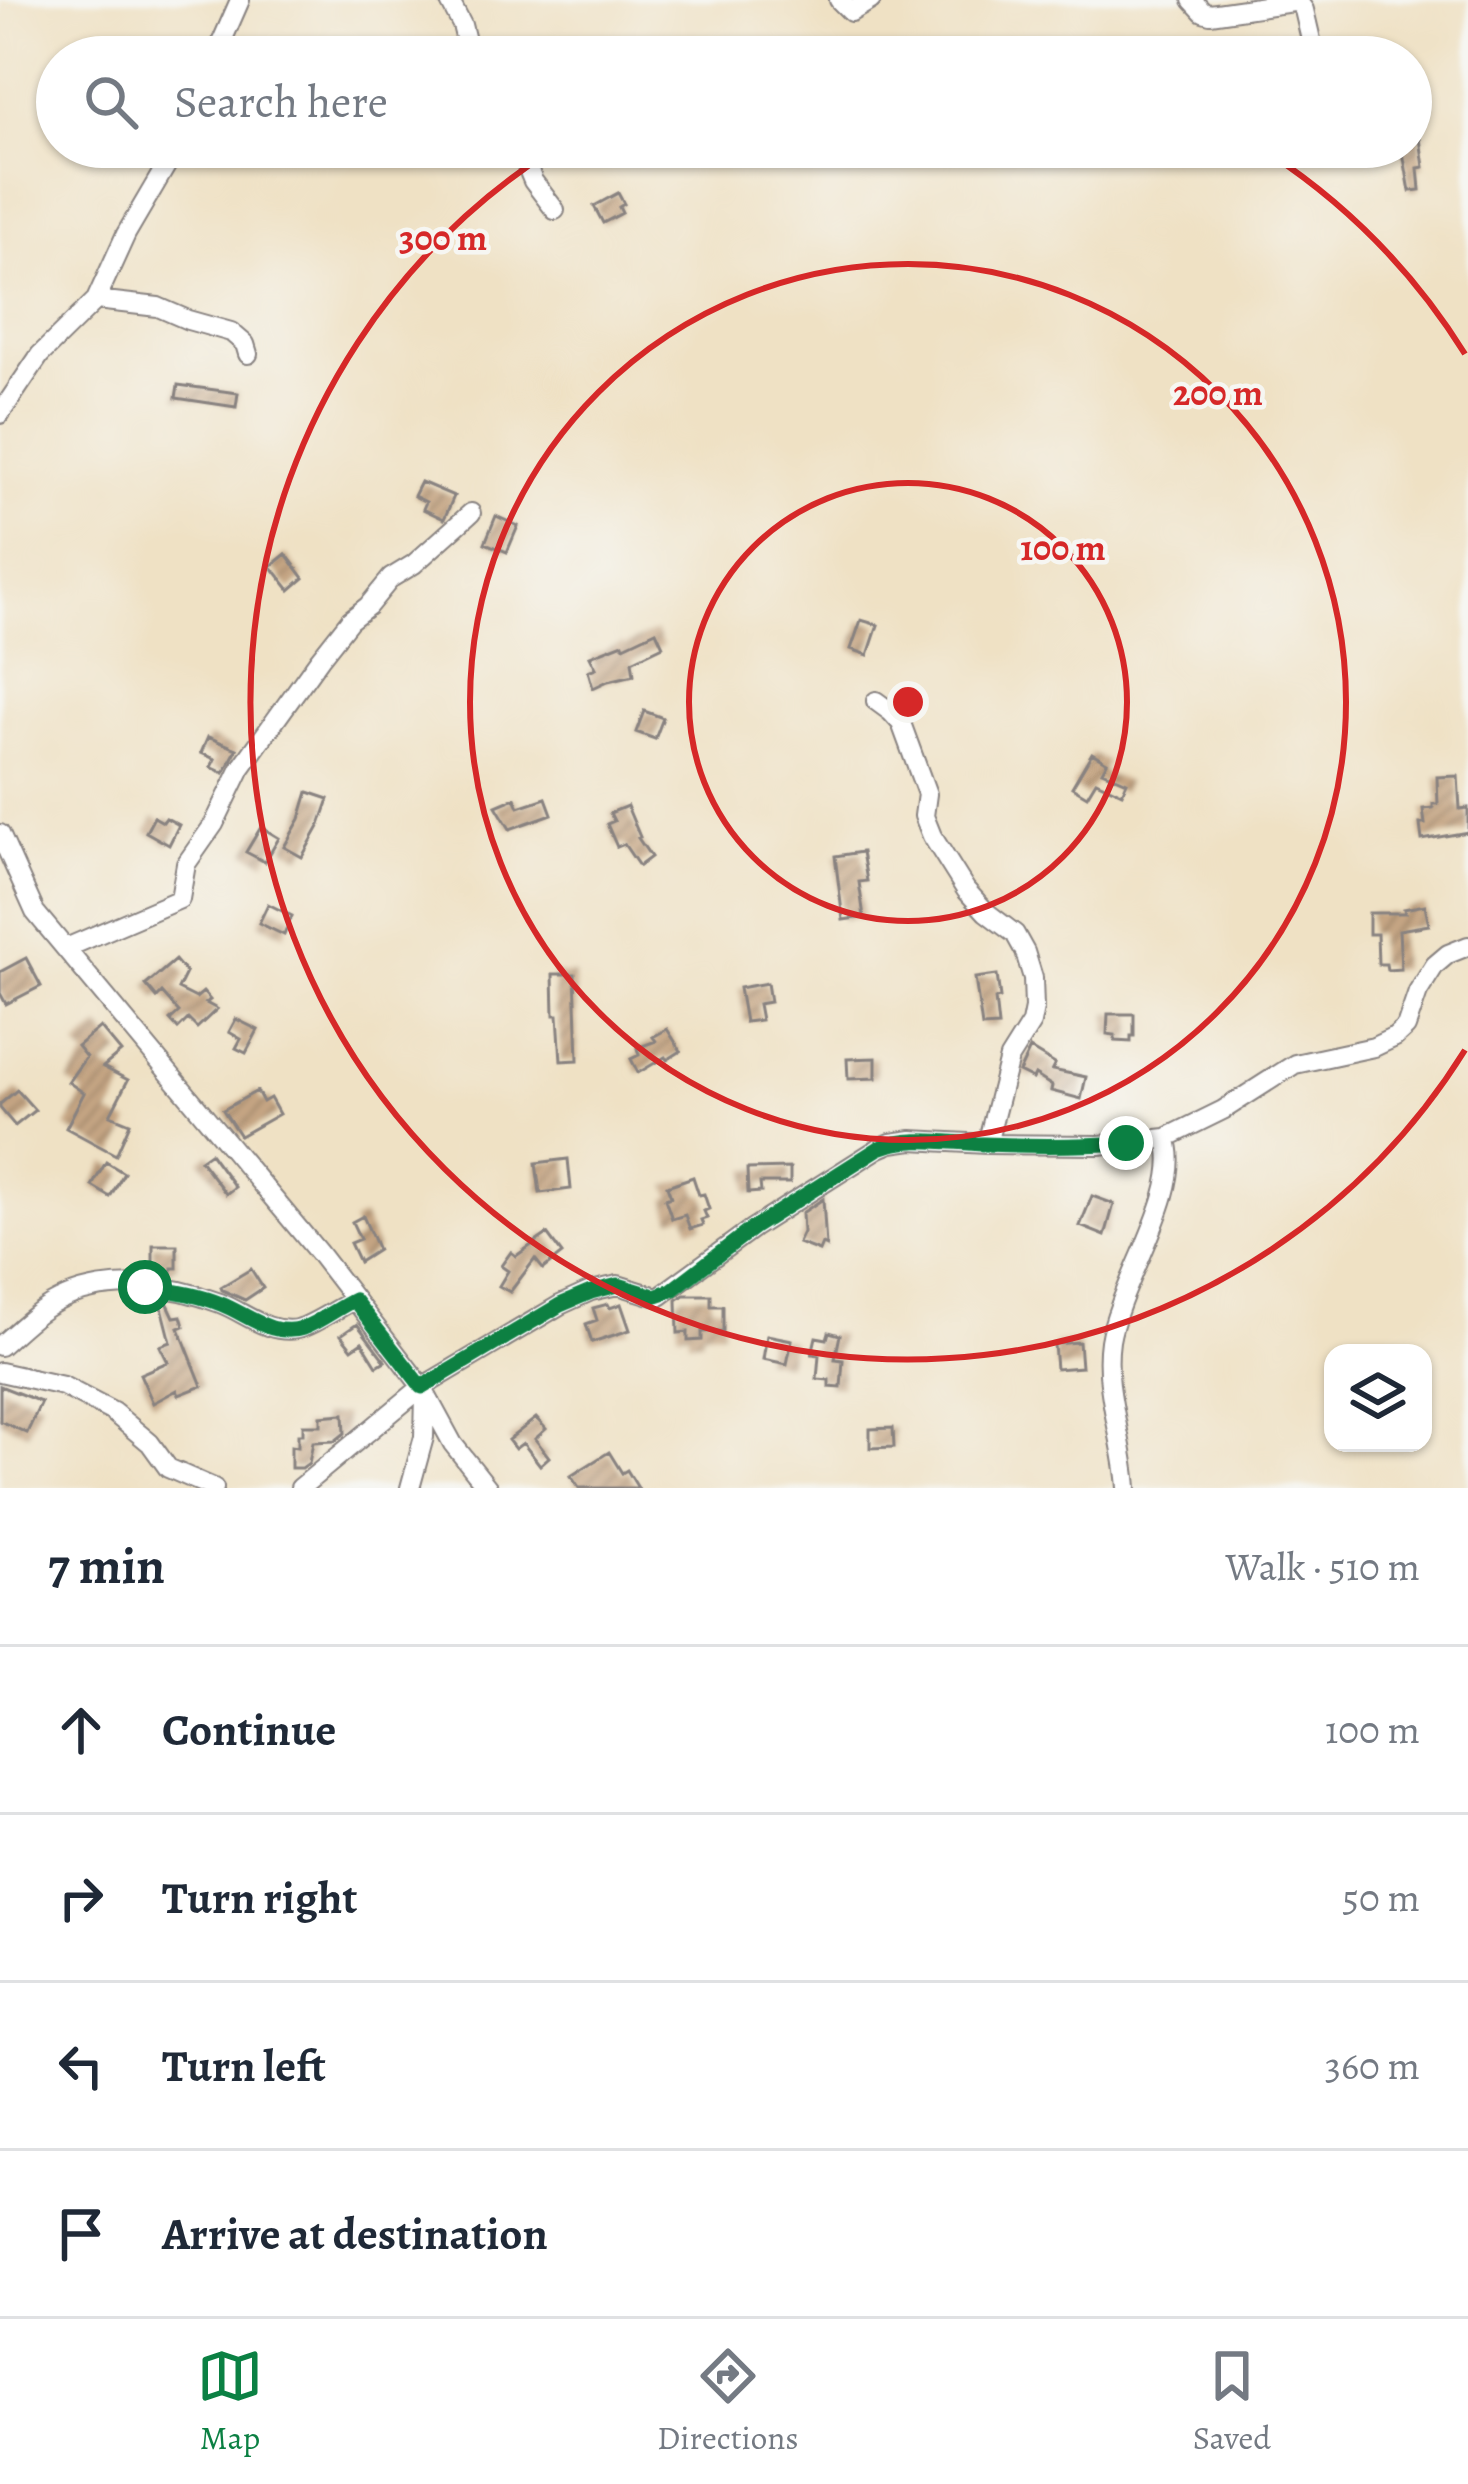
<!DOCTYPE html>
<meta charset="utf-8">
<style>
:root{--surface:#fff;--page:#f6f6f7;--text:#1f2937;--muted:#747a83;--line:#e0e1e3;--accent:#0b8043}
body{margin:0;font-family:Alegreya,serif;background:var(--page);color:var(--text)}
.controls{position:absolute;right:36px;bottom:36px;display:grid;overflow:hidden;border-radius:24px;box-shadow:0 3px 9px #0004}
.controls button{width:108px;height:108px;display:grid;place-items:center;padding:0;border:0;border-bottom:3px solid var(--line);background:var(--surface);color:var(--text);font:60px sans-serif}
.stop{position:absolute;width:36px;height:36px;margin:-27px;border:9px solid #0b8043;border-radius:50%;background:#fff}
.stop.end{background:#0b8043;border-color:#fff;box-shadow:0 3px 12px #0008}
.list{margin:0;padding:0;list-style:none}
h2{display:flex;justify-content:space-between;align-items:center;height:156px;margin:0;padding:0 48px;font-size:51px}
h2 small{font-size:39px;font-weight:400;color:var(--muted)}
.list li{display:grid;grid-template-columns:78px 1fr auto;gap:36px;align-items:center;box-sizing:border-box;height:168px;padding:0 48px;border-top:3px solid var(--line)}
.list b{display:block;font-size:45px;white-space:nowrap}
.list em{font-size:39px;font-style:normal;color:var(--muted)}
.icon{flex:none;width:66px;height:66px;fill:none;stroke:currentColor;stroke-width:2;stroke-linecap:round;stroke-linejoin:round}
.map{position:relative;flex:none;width:1468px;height:1488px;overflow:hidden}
.search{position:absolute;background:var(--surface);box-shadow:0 3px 9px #0004;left:36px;right:36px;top:36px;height:132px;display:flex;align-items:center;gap:30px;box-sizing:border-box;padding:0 42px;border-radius:66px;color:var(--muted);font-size:45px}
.sheet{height:828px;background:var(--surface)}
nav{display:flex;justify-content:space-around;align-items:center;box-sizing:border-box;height:168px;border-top:3px solid var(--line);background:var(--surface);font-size:33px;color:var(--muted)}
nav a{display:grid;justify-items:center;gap:6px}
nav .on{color:var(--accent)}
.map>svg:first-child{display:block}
.building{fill:url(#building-hatch)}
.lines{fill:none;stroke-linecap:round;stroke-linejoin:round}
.minor-casing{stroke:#888280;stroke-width:22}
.minor{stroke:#fff;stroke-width:18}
.route{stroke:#0b8043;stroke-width:15}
.ring{fill:none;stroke:#d62828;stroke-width:6}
.centre{fill:#d62828;stroke:#f6f6f2;stroke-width:6}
.ring-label{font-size:36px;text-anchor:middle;font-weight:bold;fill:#d62828;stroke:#f6f6f2;stroke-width:9;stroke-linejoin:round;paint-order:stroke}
</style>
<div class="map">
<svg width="1468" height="1488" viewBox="0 0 1468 1488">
<defs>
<pattern id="building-hatch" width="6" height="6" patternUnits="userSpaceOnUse" patternTransform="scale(3)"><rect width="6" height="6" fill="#c5a583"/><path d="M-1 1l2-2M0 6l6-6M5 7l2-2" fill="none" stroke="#a0866c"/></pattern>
</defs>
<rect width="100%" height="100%" fill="#f6f6f2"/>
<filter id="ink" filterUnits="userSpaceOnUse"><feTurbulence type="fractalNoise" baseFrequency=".00833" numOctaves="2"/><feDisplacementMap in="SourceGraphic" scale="24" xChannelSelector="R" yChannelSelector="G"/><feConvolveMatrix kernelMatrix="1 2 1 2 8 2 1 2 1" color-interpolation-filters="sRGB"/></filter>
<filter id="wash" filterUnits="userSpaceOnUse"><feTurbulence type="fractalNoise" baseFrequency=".004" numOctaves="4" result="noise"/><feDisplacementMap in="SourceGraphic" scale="48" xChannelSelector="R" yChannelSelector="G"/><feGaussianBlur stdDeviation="2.7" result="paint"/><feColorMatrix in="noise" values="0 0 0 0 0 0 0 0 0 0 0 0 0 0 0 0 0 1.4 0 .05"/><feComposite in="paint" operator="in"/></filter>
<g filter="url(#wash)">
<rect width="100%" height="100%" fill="#efe1c4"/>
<g id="blocks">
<path class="building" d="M 1418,124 L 1424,167 L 1418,168 L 1420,190 L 1410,191 L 1402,147 L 1411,147 L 1411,125 Z
M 618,193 L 624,204 L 619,207 L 622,213 L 603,223 L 594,206 Z
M 178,385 L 238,393 L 236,407 L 176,398 Z
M 421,482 L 454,496 L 444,519 L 423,509 L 426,502 L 414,496 Z
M 496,516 L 518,526 L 507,552 L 485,543 Z
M 286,554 L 304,578 L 290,590 L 271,566 Z
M 861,620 L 878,625 L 868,655 L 851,649 Z
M 656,631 L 663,646 L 632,661 L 634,675 L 608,681 L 593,688 L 588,671 L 596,668 L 590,656 L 623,643 L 624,646 Z
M 644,711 L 663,718 L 655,739 L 636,732 Z
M 208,737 L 237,749 L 224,773 L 211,767 L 215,759 L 201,753 Z
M 1092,753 L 1107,762 L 1102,771 L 1127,782 L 1122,793 L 1096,781 L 1087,796 L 1072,787 Z
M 1458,776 L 1460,809 L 1468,808 L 1468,832 L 1422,840 L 1420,824 L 1425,824 L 1423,809 L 1433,808 L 1433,804 L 1438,804 L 1437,777 Z
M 308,792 L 329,799 L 320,825 L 302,857 L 284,847 L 300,819 Z
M 515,798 L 519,807 L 546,798 L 552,814 L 510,829 L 496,806 Z
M 627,806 L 640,837 L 638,838 L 651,857 L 639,866 L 624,844 L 617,847 L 607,824 L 614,821 L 610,813 Z
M 154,817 L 163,822 L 166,818 L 179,825 L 169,845 L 146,832 Z
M 261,827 L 279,838 L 265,862 L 246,852 Z
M 862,852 L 867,881 L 859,882 L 864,917 L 843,920 L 835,856 Z
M 268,904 L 292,916 L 284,935 L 259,923 Z
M 1425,905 L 1429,925 L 1399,930 L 1401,969 L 1387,970 L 1386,964 L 1378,964 L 1377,934 L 1369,934 L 1369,913 L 1405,913 L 1404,909 Z
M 26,958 L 41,986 L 6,1004 L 0,993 L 0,972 Z
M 175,960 L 186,973 L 178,989 L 196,998 L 203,992 L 210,1000 L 206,1003 L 217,1009 L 197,1028 L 188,1019 L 178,1029 L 170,1020 L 179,1012 L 162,993 L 157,998 L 146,985 Z
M 553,974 L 575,974 L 578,1060 L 561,1061 L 558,1015 L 554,1015 Z
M 997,975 L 1000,998 L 995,999 L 998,1026 L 982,1027 L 975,978 Z
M 767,983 L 770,1002 L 758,1004 L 761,1020 L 745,1022 L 739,988 Z
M 1108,1014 L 1134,1014 L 1134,1036 L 1131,1036 L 1131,1042 L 1115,1041 L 1115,1035 L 1107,1034 Z
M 236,1019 L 258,1030 L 246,1053 L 236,1048 L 241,1039 L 229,1032 Z
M 100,1027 L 121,1052 L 103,1067 L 128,1080 L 110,1115 L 130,1123 L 116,1155 L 66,1128 L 84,1093 L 68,1082 L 86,1057 L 77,1046 Z
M 667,1029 L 681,1051 L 667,1060 L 665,1057 L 638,1073 L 631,1059 L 639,1055 L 637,1048 L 656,1041 L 653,1037 Z
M 1030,1049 L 1055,1064 L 1052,1070 L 1086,1077 L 1081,1099 L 1051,1091 L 1052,1086 L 1035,1075 L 1033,1079 L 1019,1072 Z
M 876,1058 L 876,1078 L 848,1079 L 847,1059 Z
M 17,1090 L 35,1110 L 15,1126 L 0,1108 L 0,1104 Z
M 257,1091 L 263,1102 L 270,1098 L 279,1114 L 240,1136 L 223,1110 Z
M 210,1153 L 235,1187 L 226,1194 L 200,1160 Z
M 568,1159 L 571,1189 L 540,1193 L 536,1163 Z
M 106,1162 L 124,1173 L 110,1197 L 92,1186 Z
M 790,1168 L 790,1183 L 760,1183 L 761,1192 L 748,1193 L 747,1169 Z
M 693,1177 L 699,1195 L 704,1194 L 709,1209 L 704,1211 L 707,1218 L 701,1220 L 703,1225 L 690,1229 L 685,1215 L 672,1219 L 665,1199 L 671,1197 L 667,1186 Z
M 1092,1196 L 1114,1204 L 1105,1236 L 1080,1226 Z
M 823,1199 L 826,1246 L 822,1244 L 819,1251 L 798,1243 L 803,1232 L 802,1213 Z
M 363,1216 L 378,1250 L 359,1262 L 350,1243 L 360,1239 L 352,1222 Z
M 547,1234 L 562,1254 L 543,1269 L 535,1259 L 510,1292 L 499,1286 L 508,1271 L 501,1266 L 511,1252 L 516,1256 Z
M 153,1245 L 177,1245 L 177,1268 L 172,1268 L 172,1272 L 161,1272 L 161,1268 L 153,1268 Z
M 251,1269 L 263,1288 L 245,1300 L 222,1290 L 221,1287 Z
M 684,1295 L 711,1295 L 711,1306 L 723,1306 L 723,1331 L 702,1332 L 702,1340 L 688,1341 L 688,1332 L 678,1333 L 677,1300 Z
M 167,1302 L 174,1317 L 181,1316 L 184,1326 L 179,1328 L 202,1386 L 179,1395 L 177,1390 L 153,1403 L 140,1374 L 168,1362 L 160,1346 L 171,1342 L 161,1303 Z
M 608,1304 L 610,1308 L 621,1304 L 630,1330 L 592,1342 L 586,1324 L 597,1320 L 593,1308 Z
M 357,1324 L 385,1361 L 377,1366 L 362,1342 L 352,1349 L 341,1335 Z
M 829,1332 L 840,1335 L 835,1359 L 843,1360 L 841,1387 L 829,1386 L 829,1380 L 817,1379 L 819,1355 L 812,1354 L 816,1337 L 827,1339 Z
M 767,1335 L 792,1340 L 787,1364 L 763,1359 Z
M 1079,1342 L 1081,1367 L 1056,1369 L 1054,1344 Z
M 0,1386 L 41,1402 L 27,1433 L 0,1421 Z
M 344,1414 L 345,1433 L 335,1441 L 313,1442 L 309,1463 L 302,1468 L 291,1468 L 291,1446 L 298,1447 L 298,1434 L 303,1434 L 303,1425 L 321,1425 L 321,1416 Z
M 536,1418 L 546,1429 L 535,1439 L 549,1457 L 540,1465 L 523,1443 L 515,1449 L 508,1440 Z
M 893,1428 L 894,1447 L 870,1448 L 870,1429 Z
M 609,1452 L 622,1473 L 627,1470 L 638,1488 L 579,1488 L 571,1476 Z"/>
</g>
</g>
<g filter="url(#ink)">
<use href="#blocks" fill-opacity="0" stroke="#888280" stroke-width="3"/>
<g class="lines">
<g class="minor-casing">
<path id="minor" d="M 449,0 L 462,25 L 469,53 L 473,57
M 839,0 L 851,12 L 871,0
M 1192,0 L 1203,12 L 1210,14 L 1293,2 L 1299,3 L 1304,10 L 1315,57
M 215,57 L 240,0
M 519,147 L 533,181 L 555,210
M 96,300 L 158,307 L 188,320 L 231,332 L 245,344 L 248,354
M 0,414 L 40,355 L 96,300 L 126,234 L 177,147
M 876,701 L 891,712 L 901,723 L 927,794 L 924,816 L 932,836 L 966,890 L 986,912 L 1015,934 L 1025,952 L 1033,978 L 1034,1008 L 1031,1023 L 1009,1058 L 987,1144
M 0,834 L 35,912 L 318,1252 L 422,1387 L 453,1444 L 488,1488
M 66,948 L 180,899 L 186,864 L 214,824 L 241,768 L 320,658 L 350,620 L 368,606 L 391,578 L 414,564 L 471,513
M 0,1346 C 18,1330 36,1312 58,1301 C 108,1276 170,1284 220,1303 C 246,1313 267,1334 297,1329 C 310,1327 339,1307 354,1300
M 0,1372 L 63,1386 L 113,1412 L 150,1443 L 168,1468 L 214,1488
M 300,1488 L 422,1387 L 560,1305 L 591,1291 L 618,1285 L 654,1296 L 660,1296 L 753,1228 L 879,1148 L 891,1143 L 912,1140 L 987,1144 L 1099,1145 L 1166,1138 L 1223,1110 L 1295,1064 L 1374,1047 L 1395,1037 L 1406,1027 L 1418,992 L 1435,965 L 1448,954 L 1468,946
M 410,1488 L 424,1437 L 425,1396
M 1127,1488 C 1124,1440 1103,1389 1110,1341 C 1119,1284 1186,1189 1166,1138"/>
</g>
<use href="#minor" class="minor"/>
</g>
</g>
<g class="lines" filter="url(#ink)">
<path class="route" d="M 145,1287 C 171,1290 197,1294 221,1304 C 247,1314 272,1338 303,1328 C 320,1322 337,1308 354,1300 L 422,1387 L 560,1305 L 591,1292 L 618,1285 L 654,1296 L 672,1290 L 753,1228 L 879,1148 C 912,1135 948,1143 983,1144 C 1031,1146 1079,1146 1126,1143"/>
</g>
<g class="ring">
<circle cx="908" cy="702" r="219"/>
<circle cx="908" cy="702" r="438"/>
<path d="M1465 1050A657 657 0 1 1 555 148M788 56A657 657 0 0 1 1028 56M1261 148A657 657 0 0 1 1465 354"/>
</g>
<circle cx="908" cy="702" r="18" class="centre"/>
<g class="ring-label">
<text x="443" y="250">300 m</text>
<text x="1218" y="405">200 m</text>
<text x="1063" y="560">100 m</text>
</g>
</svg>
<div class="controls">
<button><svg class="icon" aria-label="layers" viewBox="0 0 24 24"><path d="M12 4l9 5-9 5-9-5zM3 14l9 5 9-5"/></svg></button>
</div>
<div class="stop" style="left:145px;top:1287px"></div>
<div class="stop end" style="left:1126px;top:1143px"></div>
<div class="search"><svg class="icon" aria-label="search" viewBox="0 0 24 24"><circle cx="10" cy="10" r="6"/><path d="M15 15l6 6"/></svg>Search here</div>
</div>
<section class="sheet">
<h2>7 min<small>Walk · 510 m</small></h2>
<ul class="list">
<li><svg class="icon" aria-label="ahead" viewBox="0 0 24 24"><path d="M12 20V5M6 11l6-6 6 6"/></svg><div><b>Continue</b></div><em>100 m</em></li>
<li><svg class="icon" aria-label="right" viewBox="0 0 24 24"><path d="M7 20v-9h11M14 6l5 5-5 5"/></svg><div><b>Turn right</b></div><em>50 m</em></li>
<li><svg class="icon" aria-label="left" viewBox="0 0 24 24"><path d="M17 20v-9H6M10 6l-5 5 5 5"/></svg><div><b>Turn left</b></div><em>360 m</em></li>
<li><svg class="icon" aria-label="arrive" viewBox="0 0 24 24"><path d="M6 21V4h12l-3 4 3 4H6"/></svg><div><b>Arrive at destination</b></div></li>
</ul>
</section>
<nav>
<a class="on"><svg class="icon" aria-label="map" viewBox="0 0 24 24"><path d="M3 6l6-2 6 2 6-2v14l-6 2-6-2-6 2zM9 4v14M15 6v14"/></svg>Map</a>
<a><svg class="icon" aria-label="directions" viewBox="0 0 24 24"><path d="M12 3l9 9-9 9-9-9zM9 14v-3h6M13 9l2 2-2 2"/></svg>Directions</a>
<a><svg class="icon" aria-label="saved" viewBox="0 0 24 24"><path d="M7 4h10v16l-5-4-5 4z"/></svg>Saved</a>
</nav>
